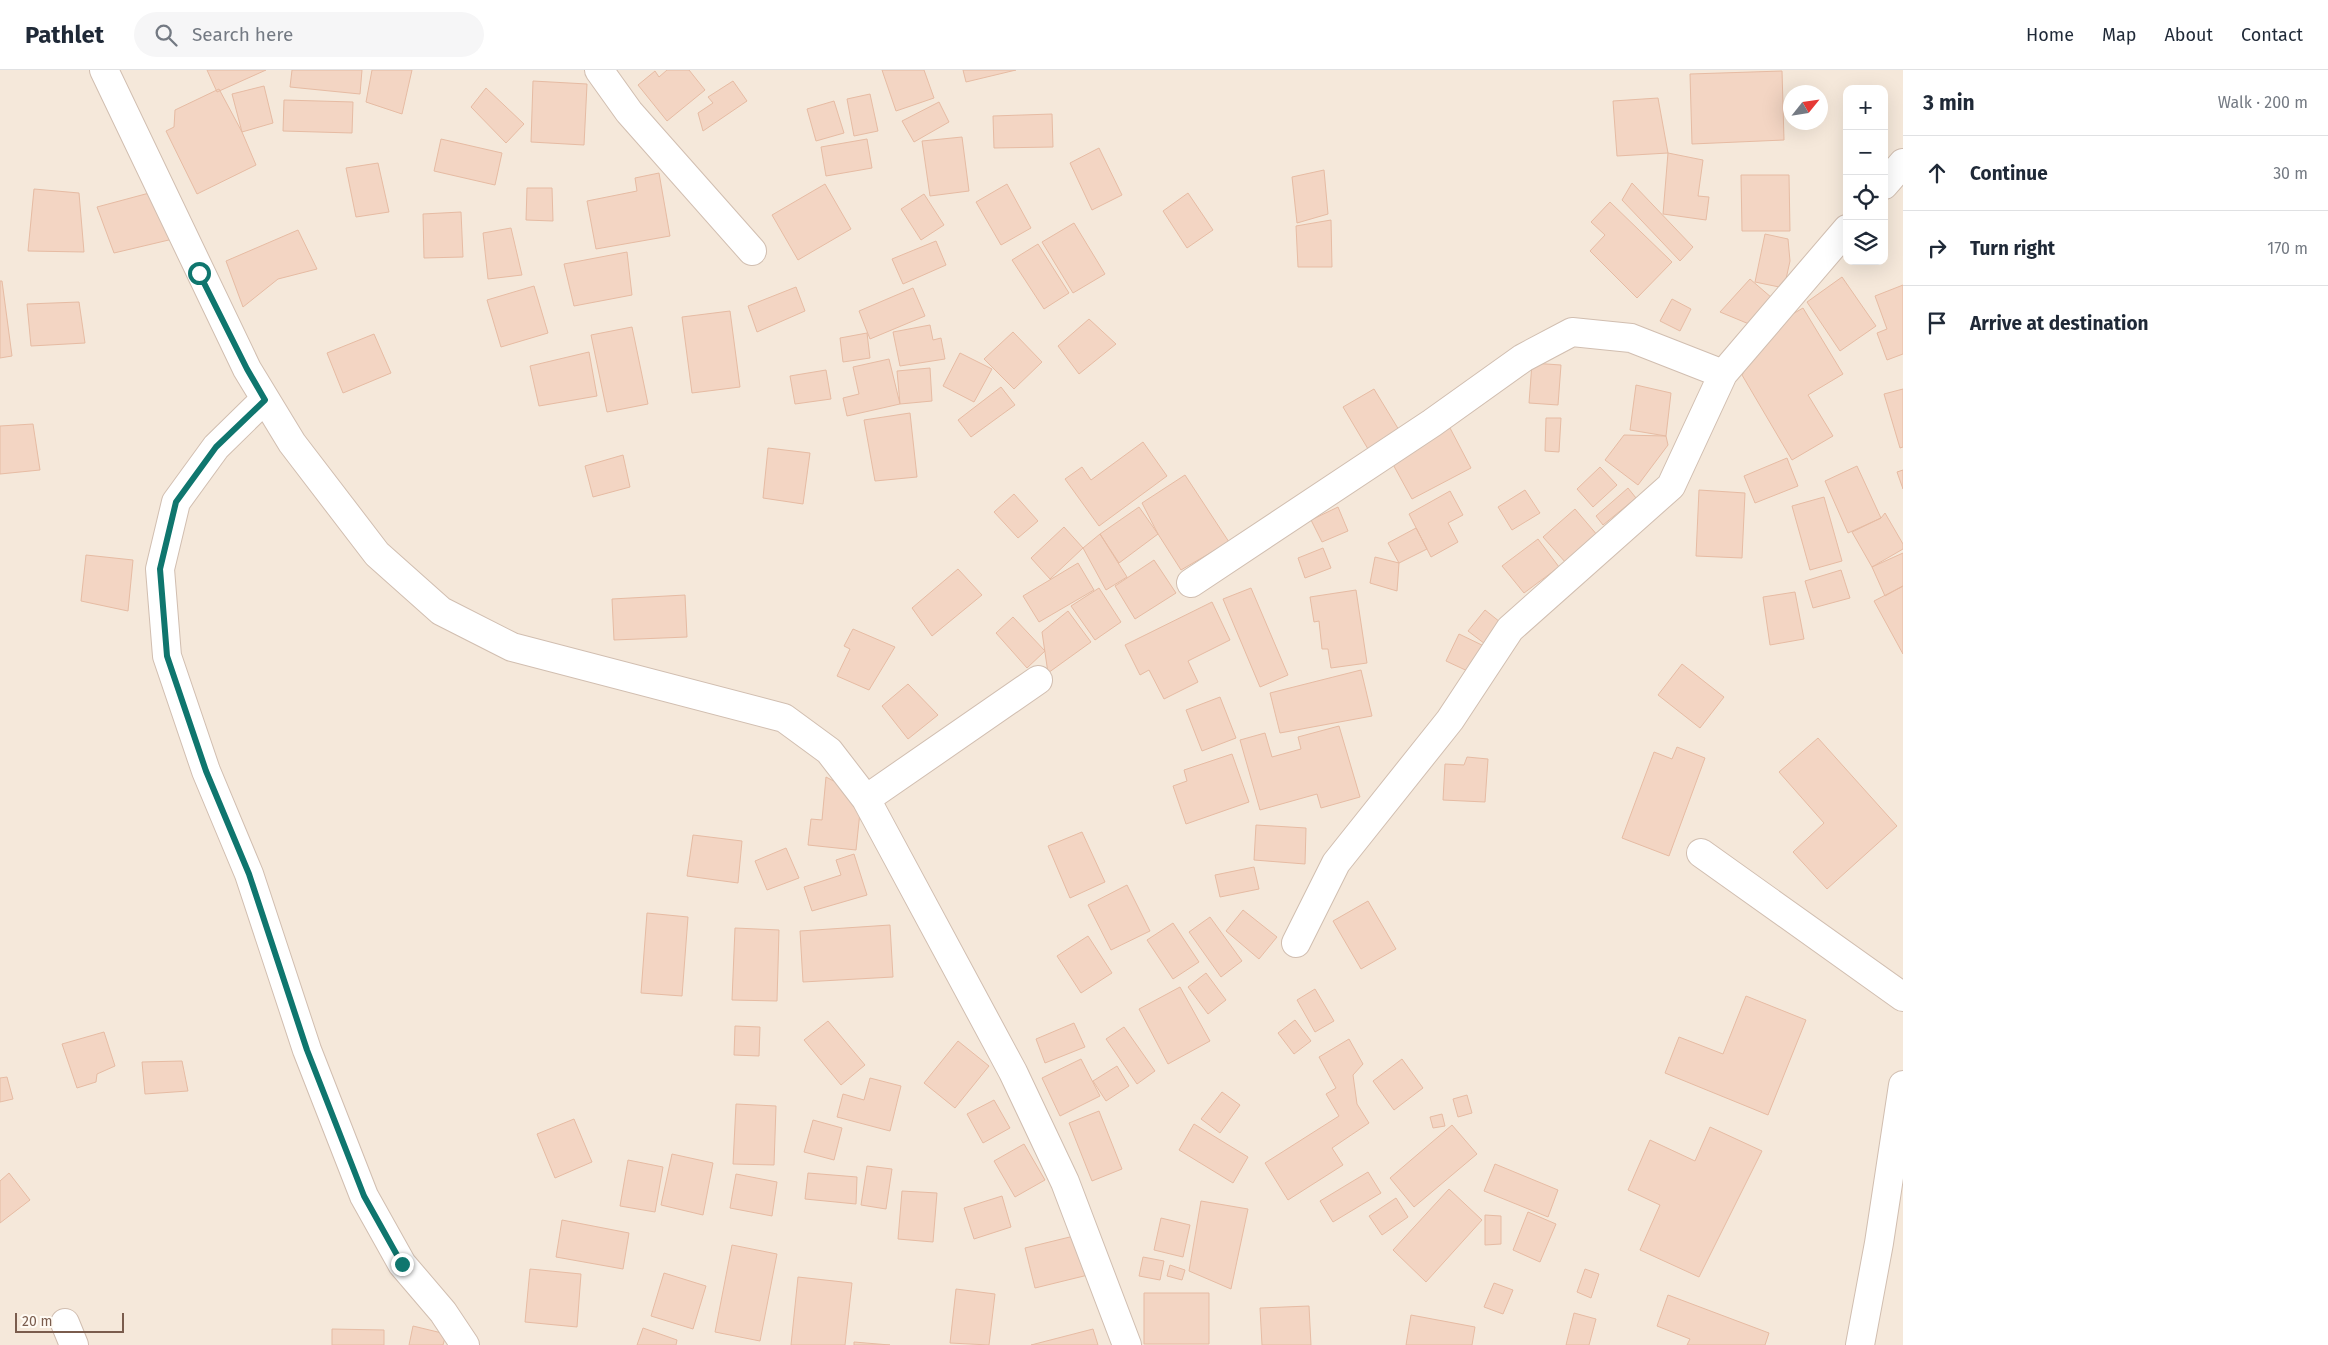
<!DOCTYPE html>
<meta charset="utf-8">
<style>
:root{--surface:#fff;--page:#f6f6f7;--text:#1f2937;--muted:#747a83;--line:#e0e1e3}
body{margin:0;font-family:"Fira Sans",sans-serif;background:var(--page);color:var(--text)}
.controls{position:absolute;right:15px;top:15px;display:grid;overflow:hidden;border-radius:10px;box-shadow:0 5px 20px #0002}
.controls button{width:45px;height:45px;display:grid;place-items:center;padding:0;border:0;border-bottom:1px solid var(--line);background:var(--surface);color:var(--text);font:25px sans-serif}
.compass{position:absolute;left:1783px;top:15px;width:45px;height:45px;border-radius:50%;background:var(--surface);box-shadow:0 5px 20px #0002;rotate:60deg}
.scale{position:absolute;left:15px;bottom:12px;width:109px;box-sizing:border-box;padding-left:5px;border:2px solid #7a5c4d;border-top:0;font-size:14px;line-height:18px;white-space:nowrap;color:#7a5c4d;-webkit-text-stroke:4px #fffaf3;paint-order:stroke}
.stop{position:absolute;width:15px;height:15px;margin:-11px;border:4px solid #0f766e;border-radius:50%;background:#fff}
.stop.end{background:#0f766e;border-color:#fff;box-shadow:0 1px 5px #0008}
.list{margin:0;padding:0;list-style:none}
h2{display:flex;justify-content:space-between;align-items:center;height:65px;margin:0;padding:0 20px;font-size:21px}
h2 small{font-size:16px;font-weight:400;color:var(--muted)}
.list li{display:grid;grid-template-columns:32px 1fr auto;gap:15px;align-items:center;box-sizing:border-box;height:75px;padding:0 20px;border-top:1px solid var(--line)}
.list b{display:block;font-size:19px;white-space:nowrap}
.list em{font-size:16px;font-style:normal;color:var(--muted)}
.icon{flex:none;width:28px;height:28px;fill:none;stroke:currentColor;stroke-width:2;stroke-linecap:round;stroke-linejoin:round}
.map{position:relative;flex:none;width:1903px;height:1275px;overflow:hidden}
header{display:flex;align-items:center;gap:30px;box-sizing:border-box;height:70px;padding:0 25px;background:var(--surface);border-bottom:1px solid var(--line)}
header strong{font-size:24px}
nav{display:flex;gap:28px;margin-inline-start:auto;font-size:18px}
.search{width:350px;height:45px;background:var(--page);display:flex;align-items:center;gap:12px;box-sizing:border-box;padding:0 18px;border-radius:28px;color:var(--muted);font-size:19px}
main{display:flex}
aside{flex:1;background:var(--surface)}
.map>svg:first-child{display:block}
.residential{fill:#f5e8da;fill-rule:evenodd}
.building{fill:#f3d5c3;stroke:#e6bba3}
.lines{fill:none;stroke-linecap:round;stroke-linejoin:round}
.street-casing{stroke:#d1beb0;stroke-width:30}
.street{stroke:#fff;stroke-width:28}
.route{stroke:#0f766e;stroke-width:6}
</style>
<header>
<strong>Pathlet</strong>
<div class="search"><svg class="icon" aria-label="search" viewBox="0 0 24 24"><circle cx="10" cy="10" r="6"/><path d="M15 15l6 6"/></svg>Search here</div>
<nav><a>Home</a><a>Map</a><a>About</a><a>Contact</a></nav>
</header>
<main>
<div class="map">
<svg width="1903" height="1275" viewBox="0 0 1903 1275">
<rect width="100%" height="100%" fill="#fdf6ec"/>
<path class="residential" d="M 0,0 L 1903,0 L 1903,1275 L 0,1275 ZM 1847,19 L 1884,19 L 1884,191 L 1847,191 ZM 1790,22 L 1820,22 L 1820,52 L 1790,52 Z"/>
<path class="building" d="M 207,0 L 266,0 L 217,22 Z
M 292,0 L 362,0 L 360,24 L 290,17 Z
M 372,0 L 412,0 L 402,44 L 366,32 Z
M 667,0 L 689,0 L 705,20 L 667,51 L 638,15 L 655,1 L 659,7 Z
M 882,0 L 924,0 L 934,28 L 896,41 Z
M 963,0 L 1016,0 L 966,12 Z
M 1782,1 L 1784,70 L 1692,74 L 1690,4 Z
M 533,11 L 587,14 L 584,75 L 531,72 Z
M 733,11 L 747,31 L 703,61 L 698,43 L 713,33 L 708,27 Z
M 264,16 L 273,53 L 242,62 L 232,24 Z
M 486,18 L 524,54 L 506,73 L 471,37 Z
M 219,19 L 242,62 L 256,95 L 197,124 L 166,61 L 174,57 L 175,40 Z
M 870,24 L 878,61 L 854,66 L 847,29 Z
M 1658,28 L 1668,83 L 1617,86 L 1613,31 Z
M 284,30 L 353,32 L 352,63 L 283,61 Z
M 834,31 L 844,63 L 816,71 L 807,39 Z
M 939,32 L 949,52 L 914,72 L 902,51 Z
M 1052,44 L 1053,77 L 994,78 L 993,46 Z
M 962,67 L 969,121 L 930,126 L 922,71 Z
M 441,69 L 502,83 L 495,115 L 434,101 Z
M 867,69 L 872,98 L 826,106 L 821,77 Z
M 1099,78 L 1122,125 L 1092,140 L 1070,93 Z
M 1668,83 L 1703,90 L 1698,126 L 1709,127 L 1706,150 L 1663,144 Z
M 378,93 L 389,142 L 356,147 L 346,98 Z
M 1324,100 L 1328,144 L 1297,153 L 1292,107 Z
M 659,103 L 670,166 L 596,179 L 587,131 L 637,121 L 635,108 Z
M 1741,105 L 1789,105 L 1790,161 L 1742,161 Z
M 1632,113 L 1693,177 L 1680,191 L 1622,130 Z
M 825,114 L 851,159 L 798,190 L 772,145 Z
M 1007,114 L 1031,158 L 1001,175 L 976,132 Z
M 527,118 L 552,118 L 553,151 L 526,150 Z
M 34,119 L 79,123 L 84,182 L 28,181 Z
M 153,122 L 173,169 L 114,183 L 97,137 Z
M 1188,123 L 1213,160 L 1187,178 L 1163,141 Z
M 924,124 L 944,155 L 921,170 L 901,139 Z
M 1610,132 L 1672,192 L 1637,228 L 1590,181 L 1605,165 L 1591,152 Z
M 461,142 L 463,187 L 424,188 L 423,144 Z
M 1331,150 L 1332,197 L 1298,197 L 1296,156 Z
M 1074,153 L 1105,204 L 1073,223 L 1042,172 Z
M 511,158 L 522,205 L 488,209 L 483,163 Z
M 298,160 L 317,199 L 278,209 L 243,237 L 226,191 Z
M 1765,164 L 1788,169 L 1790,191 L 1784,218 L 1755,212 Z
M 936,171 L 946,195 L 903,214 L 892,189 Z
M 1038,174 L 1069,223 L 1044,239 L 1012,190 Z
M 627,182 L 632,225 L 574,236 L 564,194 Z
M 1842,207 L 1876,256 L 1840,281 L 1807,232 Z
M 1750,209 L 1772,228 L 1749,254 L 1720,242 Z
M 0,211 L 2,211 L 12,286 L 0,288 Z
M 1903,215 L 1903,284 L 1887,290 L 1877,263 L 1887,259 L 1875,226 Z
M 534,216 L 548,263 L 501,277 L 487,230 Z
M 796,217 L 805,241 L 757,262 L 748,236 Z
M 913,218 L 925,246 L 870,269 L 859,241 Z
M 1672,229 L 1691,239 L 1680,261 L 1660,251 Z
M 79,232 L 85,273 L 31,276 L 27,234 Z
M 1803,238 L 1843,304 L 1808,325 L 1833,366 L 1792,390 L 1742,305 L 1770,257 Z
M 730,241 L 740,317 L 692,323 L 682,247 Z
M 1089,249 L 1116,274 L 1079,304 L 1058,276 Z
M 930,255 L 933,270 L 941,268 L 945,289 L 900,296 L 893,262 Z
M 632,257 L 648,334 L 607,342 L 591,265 Z
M 1013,262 L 1042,292 L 1014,319 L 984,289 Z
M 867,263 L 870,288 L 843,292 L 840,268 Z
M 374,264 L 391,303 L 343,323 L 327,283 Z
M 589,282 L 597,326 L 539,336 L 530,296 Z
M 960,283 L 992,299 L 974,332 L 943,316 Z
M 889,289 L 900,334 L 847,346 L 843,328 L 859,324 L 853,297 Z
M 1532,293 L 1561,295 L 1558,335 L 1529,333 Z
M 930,298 L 932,331 L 900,334 L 897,301 Z
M 826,300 L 831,329 L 795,334 L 790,306 Z
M 1636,315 L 1671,323 L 1666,366 L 1630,360 Z
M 1001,317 L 1015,335 L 971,367 L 958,350 Z
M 1374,319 L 1402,365 L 1371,384 L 1343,337 Z
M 1903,319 L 1903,377 L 1900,378 L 1884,324 Z
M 910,343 L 917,407 L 875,411 L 864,350 Z
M 1546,348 L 1561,348 L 1559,382 L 1545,381 Z
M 33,354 L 40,400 L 0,404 L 0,356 Z
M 1450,358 L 1471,398 L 1412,429 L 1390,389 Z
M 1624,365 L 1666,366 L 1668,375 L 1638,415 L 1605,390 Z
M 1143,372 L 1167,406 L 1099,456 L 1065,409 L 1082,397 L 1091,410 Z
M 768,378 L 810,383 L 803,434 L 763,428 Z
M 623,385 L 630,417 L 593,427 L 585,396 Z
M 1787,388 L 1798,416 L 1755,433 L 1744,406 Z
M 1857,396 L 1881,448 L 1848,463 L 1825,411 Z
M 1600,397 L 1617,415 L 1593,437 L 1577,419 Z
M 1903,400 L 1903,419 L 1897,402 Z
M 1185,405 L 1229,472 L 1181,500 L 1158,464 L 1142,433 Z
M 1628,418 L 1636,428 L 1603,455 L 1596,446 Z
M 1525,420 L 1540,443 L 1512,460 L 1498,437 Z
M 1699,420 L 1745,423 L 1742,488 L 1696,486 Z
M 1450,421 L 1463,445 L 1448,453 L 1458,472 L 1431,487 L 1409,444 Z
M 1014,424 L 1038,451 L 1018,468 L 994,442 Z
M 1824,427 L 1842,491 L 1810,500 L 1792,436 Z
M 1139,437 L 1158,464 L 1119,493 L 1100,464 Z
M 1338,437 L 1348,461 L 1322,472 L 1311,450 Z
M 1575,439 L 1598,466 L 1566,493 L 1543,467 Z
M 1885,443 L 1903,474 L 1903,479 L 1872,497 L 1852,462 L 1881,448 Z
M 1064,457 L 1083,478 L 1050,509 L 1031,488 Z
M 1416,458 L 1427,479 L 1399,493 L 1388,473 Z
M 1100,464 L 1127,507 L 1106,520 L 1083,478 Z
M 1538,469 L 1559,497 L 1524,523 L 1502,496 Z
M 1323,478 L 1331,498 L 1305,508 L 1298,488 Z
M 1903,483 L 1903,516 L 1885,526 L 1872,497 Z
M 86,485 L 133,490 L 128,541 L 81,531 Z
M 1375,487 L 1399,493 L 1397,521 L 1370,513 Z
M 1154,490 L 1176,523 L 1135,549 L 1115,516 Z
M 1078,493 L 1094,520 L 1039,552 L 1023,526 Z
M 958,499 L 982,525 L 932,566 L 912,538 Z
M 1841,500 L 1850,528 L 1813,538 L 1805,511 Z
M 1903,516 L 1903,584 L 1874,531 Z
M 1099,518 L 1121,552 L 1095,570 L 1071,536 Z
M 1251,518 L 1288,605 L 1260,617 L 1223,529 Z
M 1356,520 L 1367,593 L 1331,598 L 1328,579 L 1322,579 L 1319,551 L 1314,552 L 1310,527 Z
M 1795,522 L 1804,569 L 1770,575 L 1763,527 Z
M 685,525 L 687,567 L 614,570 L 612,529 Z
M 1212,532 L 1230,570 L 1188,591 L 1198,612 L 1164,629 L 1149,600 L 1140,605 L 1125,575 Z
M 1485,540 L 1505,556 L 1489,577 L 1468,561 Z
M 1068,541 L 1091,572 L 1048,603 L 1042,562 Z
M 1013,547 L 1045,581 L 1027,598 L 996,563 Z
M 853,559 L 895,577 L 869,620 L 837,606 L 850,579 L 844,576 Z
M 1459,564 L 1486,577 L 1474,604 L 1446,591 Z
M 1682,594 L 1724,627 L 1700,658 L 1658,625 Z
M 1361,600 L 1372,646 L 1280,663 L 1270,623 Z
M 908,614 L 938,645 L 908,669 L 882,636 Z
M 1220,627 L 1236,668 L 1202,681 L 1186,640 Z
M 1339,656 L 1360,727 L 1321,738 L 1317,724 L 1260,740 L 1240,670 L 1265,663 L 1272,687 L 1301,679 L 1298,667 Z
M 1818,668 L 1897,756 L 1827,819 L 1793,782 L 1824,753 L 1779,702 Z
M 1677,677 L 1705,688 L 1669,786 L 1622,768 L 1654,682 L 1672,689 Z
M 1232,684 L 1249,732 L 1186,754 L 1173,716 L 1187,711 L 1184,700 Z
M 1467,687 L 1488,689 L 1485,732 L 1443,730 L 1445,694 L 1464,695 Z
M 826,707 L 847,718 L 860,742 L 856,780 L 808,775 L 811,749 L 822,750 Z
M 1256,755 L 1306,758 L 1305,794 L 1254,790 Z
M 1082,762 L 1105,812 L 1070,828 L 1048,776 Z
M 693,765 L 742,771 L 738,813 L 687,806 Z
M 786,778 L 799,808 L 767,820 L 755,791 Z
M 854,784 L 867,825 L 812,841 L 804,817 L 841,805 L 836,790 Z
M 1254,797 L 1259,819 L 1220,827 L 1215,805 Z
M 1127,815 L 1150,861 L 1111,880 L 1088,835 Z
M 1368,831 L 1396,879 L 1361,899 L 1333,851 Z
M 1243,840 L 1277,867 L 1259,889 L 1226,861 Z
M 647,843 L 688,847 L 682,926 L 641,923 Z
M 1210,847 L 1242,891 L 1221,907 L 1189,862 Z
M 1173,853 L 1199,892 L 1173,909 L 1147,870 Z
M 890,855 L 893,907 L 803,912 L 800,861 Z
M 735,858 L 779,860 L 777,931 L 732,930 Z
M 1088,866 L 1112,903 L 1081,923 L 1057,886 Z
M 1206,903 L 1226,930 L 1208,944 L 1188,917 Z
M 1180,917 L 1210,971 L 1168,994 L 1139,939 Z
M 1315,919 L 1334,951 L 1315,962 L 1297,930 Z
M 1746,926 L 1806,950 L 1768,1045 L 1665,1003 L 1679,967 L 1723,984 Z
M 1295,950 L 1311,971 L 1294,984 L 1278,963 Z
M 828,951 L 865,995 L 841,1015 L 804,970 Z
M 1074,953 L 1085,977 L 1045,993 L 1036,969 Z
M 735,956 L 760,957 L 759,986 L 734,985 Z
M 1124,957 L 1155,1001 L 1137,1014 L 1106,969 Z
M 104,962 L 115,996 L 97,1004 L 96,1012 L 77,1018 L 62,974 Z
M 1349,969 L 1363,994 L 1353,1005 L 1357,1034 L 1369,1053 L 1332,1078 L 1343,1095 L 1288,1130 L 1265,1093 L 1339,1046 L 1326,1024 L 1336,1018 L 1319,987 Z
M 958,971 L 989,996 L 955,1038 L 924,1013 Z
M 1081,989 L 1100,1026 L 1060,1046 L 1042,1008 Z
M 1402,989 L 1423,1018 L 1394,1040 L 1373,1011 Z
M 182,991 L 188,1021 L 145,1024 L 142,992 Z
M 1117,996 L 1129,1016 L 1106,1031 L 1093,1011 Z
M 7,1007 L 13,1029 L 0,1032 L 0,1008 Z
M 870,1008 L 901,1016 L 890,1061 L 837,1047 L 843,1024 L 864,1030 Z
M 1222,1022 L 1240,1035 L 1220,1063 L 1201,1049 Z
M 1467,1025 L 1472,1043 L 1458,1047 L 1453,1029 Z
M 994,1030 L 1010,1058 L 983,1073 L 967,1044 Z
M 736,1034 L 776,1036 L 774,1095 L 733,1094 Z
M 1099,1041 L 1122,1099 L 1092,1111 L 1069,1053 Z
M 1442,1044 L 1445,1056 L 1433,1058 L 1430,1047 Z
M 574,1049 L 592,1092 L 555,1108 L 537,1064 Z
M 813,1050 L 842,1058 L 834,1090 L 804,1082 Z
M 1194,1054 L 1248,1087 L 1233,1113 L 1179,1080 Z
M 1452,1055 L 1477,1084 L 1414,1137 L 1390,1108 Z
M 1710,1057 L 1762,1081 L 1699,1207 L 1640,1180 L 1660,1135 L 1628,1120 L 1650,1070 L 1695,1091 Z
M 1024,1074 L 1045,1110 L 1015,1127 L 994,1091 Z
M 672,1084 L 713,1093 L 703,1145 L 661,1135 Z
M 628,1090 L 663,1097 L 655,1142 L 620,1136 Z
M 1495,1094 L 1558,1120 L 1548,1147 L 1484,1121 Z
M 867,1096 L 892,1099 L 886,1139 L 861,1135 Z
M 1368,1102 L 1381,1123 L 1333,1152 L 1320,1131 Z
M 9,1103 L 30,1130 L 0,1153 L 0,1111 Z
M 808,1103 L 857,1107 L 856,1134 L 805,1129 Z
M 736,1104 L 777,1112 L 772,1146 L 730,1138 Z
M 1449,1119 L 1482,1150 L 1426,1212 L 1393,1180 Z
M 902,1121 L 937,1123 L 933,1172 L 898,1169 Z
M 1002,1126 L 1011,1157 L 974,1169 L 964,1138 Z
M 1396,1128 L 1408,1147 L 1382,1165 L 1369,1146 Z
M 1201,1131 L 1248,1139 L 1231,1219 L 1189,1201 Z
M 1528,1142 L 1556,1154 L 1540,1192 L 1513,1180 Z
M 1485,1145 L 1501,1146 L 1501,1174 L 1485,1175 Z
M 1161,1148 L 1190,1155 L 1183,1187 L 1154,1180 Z
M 562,1150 L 629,1163 L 623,1199 L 556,1187 Z
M 1078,1165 L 1088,1205 L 1035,1218 L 1025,1178 Z
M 732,1175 L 777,1184 L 760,1271 L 715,1262 Z
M 1143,1187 L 1164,1191 L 1160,1210 L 1139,1206 Z
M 1170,1195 L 1185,1200 L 1182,1210 L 1167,1206 Z
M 530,1199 L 581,1204 L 577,1257 L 525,1252 Z
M 1585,1199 L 1599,1204 L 1591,1228 L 1577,1222 Z
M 664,1203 L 706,1216 L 693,1259 L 651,1246 Z
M 798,1207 L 852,1213 L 845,1275 L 791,1275 Z
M 1494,1213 L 1513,1220 L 1503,1244 L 1484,1237 Z
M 956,1219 L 995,1224 L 989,1275 L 950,1273 Z
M 1144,1223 L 1209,1223 L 1209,1274 L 1144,1274 Z
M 1668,1225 L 1769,1263 L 1765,1275 L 1687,1275 L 1690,1269 L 1657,1256 Z
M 1309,1236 L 1311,1275 L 1262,1275 L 1260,1238 Z
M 1574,1243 L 1596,1249 L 1589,1275 L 1566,1275 Z
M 1411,1245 L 1475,1257 L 1472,1275 L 1406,1275 Z
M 413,1256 L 446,1264 L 443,1275 L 409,1275 Z
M 643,1258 L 677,1270 L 676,1275 L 637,1275 Z
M 332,1259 L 384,1260 L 384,1275 L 332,1275 Z
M 1093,1259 L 1098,1275 L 1031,1275 Z
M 854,1272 L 890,1275 L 854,1275 Z"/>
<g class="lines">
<g class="street-casing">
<path id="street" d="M 104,0 L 247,299 L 292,373 L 377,484 L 441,541 L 512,577 L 784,648 L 829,681 L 866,729 L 1013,1002 L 1065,1112 L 1127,1275
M 599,0 L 629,42 L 752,181
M 1884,115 L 1903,93
M 265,329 L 216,377 L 176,432 L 160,499 L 167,586 L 206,701 L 249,804 L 307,980 L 364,1126 L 402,1194 L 443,1242 L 465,1275
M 1191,513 L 1432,353 L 1523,288 L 1572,262 L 1631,268 L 1723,304
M 866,729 L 1038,610
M 1701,783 L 1903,927
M 1296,873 L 1336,793 L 1450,650 L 1510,559 L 1671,416 L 1723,304 L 1847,159
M 65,1253 L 74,1275
M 1860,1275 L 1879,1173 L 1903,1015"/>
</g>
<use href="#street" class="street"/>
</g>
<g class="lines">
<path class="route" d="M 199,203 L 247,299 L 265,330 L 216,377 L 176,432 L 160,499 L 167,586 L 206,701 L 249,804 L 307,980 L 364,1126 L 402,1194"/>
</g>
</svg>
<div class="controls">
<button>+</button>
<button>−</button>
<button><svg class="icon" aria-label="locate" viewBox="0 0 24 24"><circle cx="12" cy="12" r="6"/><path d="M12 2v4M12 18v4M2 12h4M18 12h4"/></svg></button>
<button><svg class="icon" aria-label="layers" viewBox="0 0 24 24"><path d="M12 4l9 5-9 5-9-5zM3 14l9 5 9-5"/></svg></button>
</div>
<svg class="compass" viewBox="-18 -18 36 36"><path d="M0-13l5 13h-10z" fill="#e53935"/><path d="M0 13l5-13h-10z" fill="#747a83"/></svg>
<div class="scale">20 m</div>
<div class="stop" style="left:199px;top:203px"></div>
<div class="stop end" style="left:402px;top:1194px"></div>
</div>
<aside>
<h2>3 min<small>Walk · 200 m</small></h2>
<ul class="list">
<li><svg class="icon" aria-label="ahead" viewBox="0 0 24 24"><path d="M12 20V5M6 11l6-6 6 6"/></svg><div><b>Continue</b></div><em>30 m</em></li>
<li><svg class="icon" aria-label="right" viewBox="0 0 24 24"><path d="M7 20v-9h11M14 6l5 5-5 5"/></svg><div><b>Turn right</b></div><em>170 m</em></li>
<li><svg class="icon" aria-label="arrive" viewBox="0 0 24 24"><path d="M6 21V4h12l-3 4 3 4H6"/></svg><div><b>Arrive at destination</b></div></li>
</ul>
</aside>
</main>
